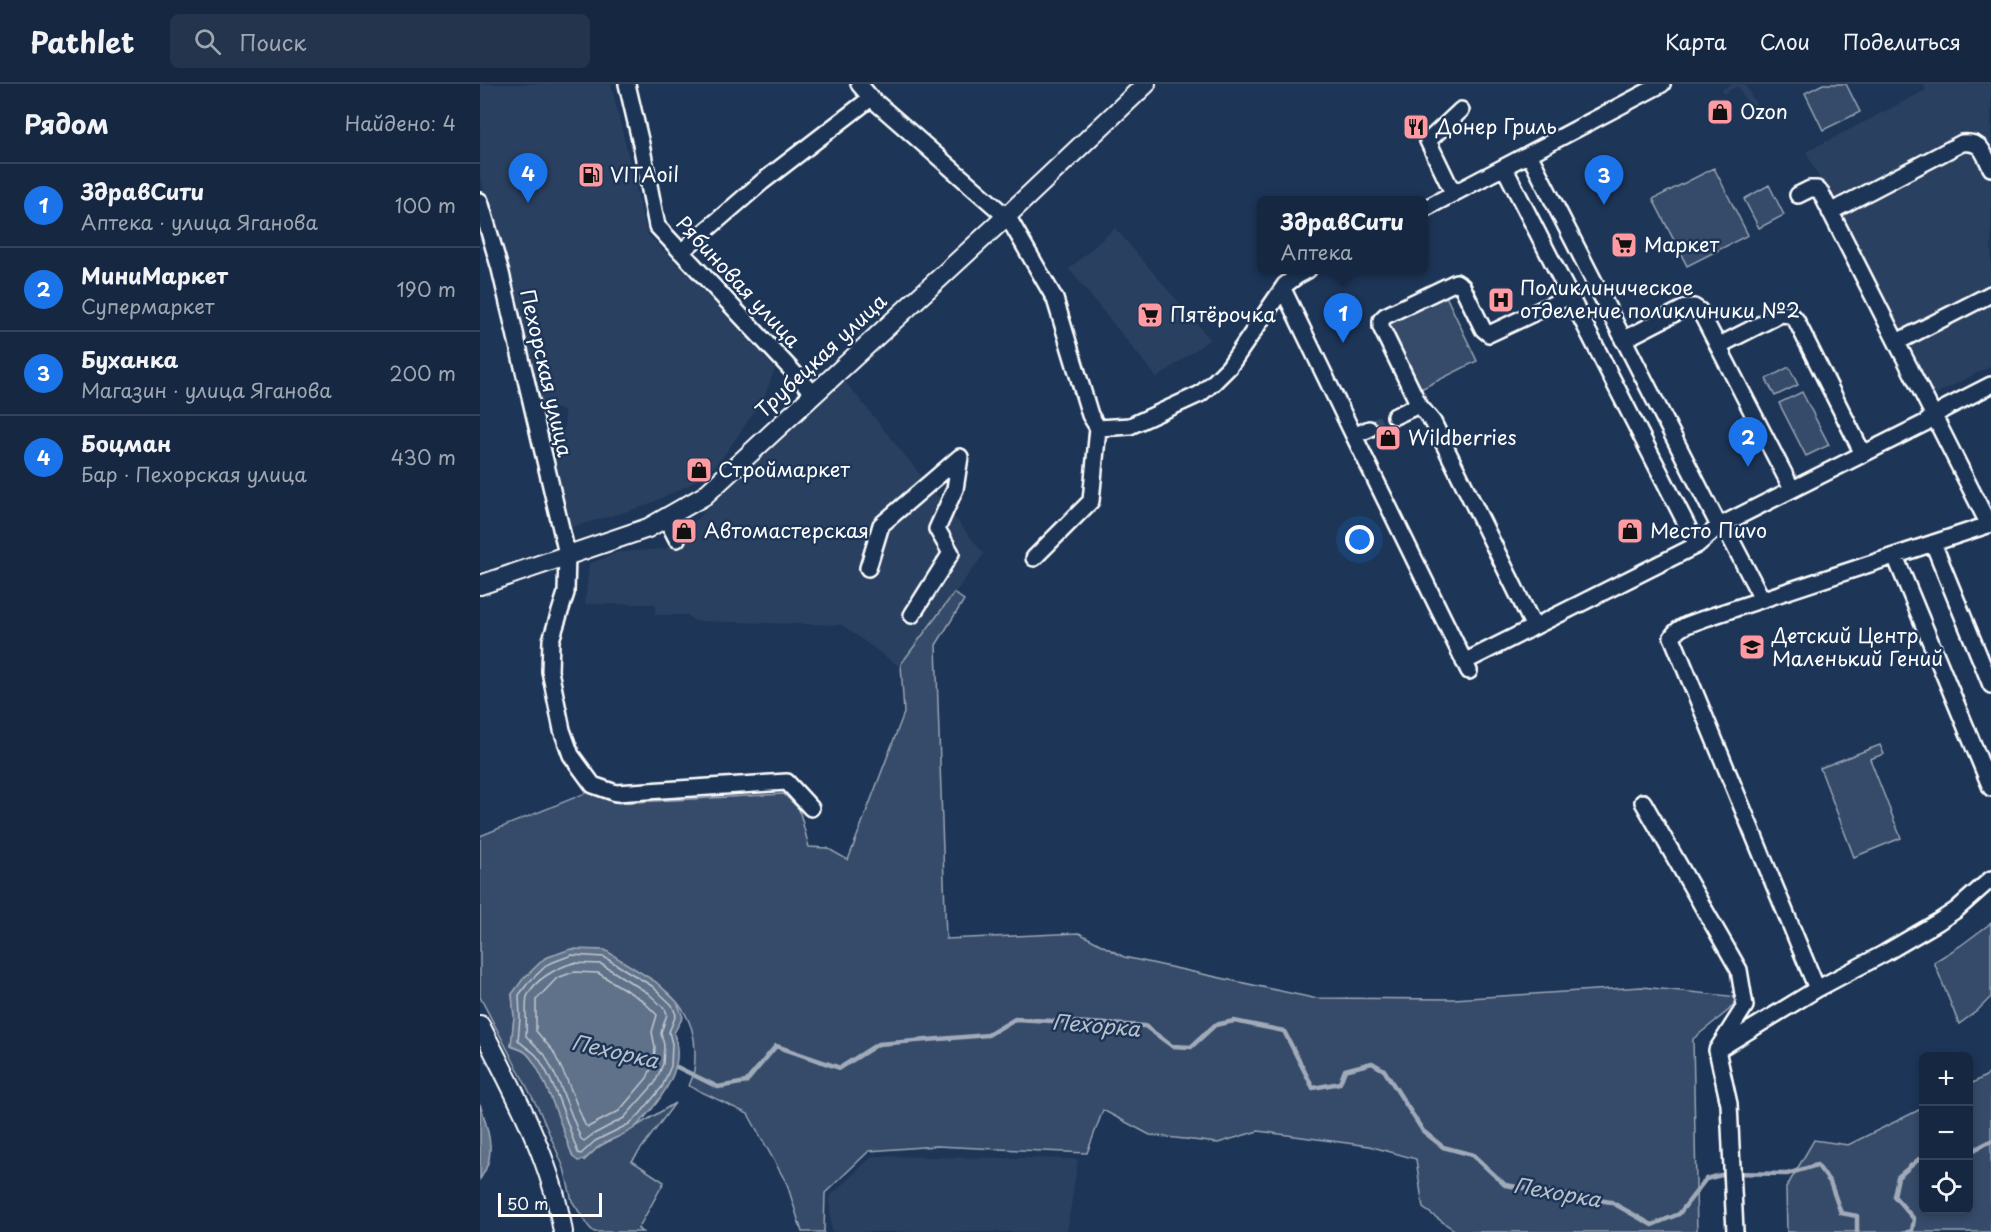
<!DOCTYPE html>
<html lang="ru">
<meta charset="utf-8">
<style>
:root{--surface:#162841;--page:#23344c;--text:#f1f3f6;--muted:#9ea6b1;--line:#35445a;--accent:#1a73e8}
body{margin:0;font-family:"Playpen Sans",sans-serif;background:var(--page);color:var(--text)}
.controls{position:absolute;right:18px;bottom:18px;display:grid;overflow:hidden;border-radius:9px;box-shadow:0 3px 9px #0003}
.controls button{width:54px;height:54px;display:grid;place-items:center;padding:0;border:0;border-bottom:2px solid var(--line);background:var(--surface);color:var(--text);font:30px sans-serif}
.scale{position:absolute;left:18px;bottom:15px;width:104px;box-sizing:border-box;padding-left:6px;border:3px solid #fff;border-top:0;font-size:16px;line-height:21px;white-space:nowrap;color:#fff;-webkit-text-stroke:4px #1d3557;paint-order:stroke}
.you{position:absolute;left:880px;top:456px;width:21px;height:21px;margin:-15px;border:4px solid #fff;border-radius:50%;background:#1a73e8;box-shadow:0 0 0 9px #1a73e833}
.badge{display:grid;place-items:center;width:39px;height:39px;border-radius:50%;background:var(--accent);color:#fff;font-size:20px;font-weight:700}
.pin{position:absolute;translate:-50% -50px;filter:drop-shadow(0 2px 3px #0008)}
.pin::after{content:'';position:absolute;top:32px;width:21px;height:18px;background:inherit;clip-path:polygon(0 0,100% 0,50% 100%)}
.popup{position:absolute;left:777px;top:112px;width:171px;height:78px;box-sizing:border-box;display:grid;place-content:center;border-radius:9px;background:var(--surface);filter:drop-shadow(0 2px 4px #0005);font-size:20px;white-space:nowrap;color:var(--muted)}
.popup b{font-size:22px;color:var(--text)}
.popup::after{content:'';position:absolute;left:50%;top:100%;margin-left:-12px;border:12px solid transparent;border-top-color:var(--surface)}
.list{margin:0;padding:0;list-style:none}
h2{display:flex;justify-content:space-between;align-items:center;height:78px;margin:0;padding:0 24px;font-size:26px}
h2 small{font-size:20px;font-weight:400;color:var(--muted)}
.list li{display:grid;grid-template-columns:39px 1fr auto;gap:18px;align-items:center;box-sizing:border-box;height:84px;padding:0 24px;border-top:2px solid var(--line)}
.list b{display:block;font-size:22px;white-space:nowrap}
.list p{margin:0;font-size:20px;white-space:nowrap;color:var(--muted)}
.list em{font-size:20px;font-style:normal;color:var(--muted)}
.icon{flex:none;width:33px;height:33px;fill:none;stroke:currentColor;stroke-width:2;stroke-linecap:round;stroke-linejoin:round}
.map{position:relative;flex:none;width:1511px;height:1148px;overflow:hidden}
header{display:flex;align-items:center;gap:36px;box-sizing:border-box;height:84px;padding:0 30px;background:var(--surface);border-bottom:2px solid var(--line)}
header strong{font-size:28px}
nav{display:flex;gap:33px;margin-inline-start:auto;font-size:21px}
.search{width:420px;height:54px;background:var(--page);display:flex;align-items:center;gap:15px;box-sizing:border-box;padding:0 21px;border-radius:9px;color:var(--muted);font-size:22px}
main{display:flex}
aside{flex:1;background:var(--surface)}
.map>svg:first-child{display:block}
.built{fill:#2a4161}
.green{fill:#364b69;stroke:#9aa5b4;stroke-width:1.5}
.water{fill:#617289;stroke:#a0aab8;stroke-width:1.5}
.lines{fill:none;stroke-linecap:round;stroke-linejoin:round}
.shore{stroke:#c0c7d0;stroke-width:1.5}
.stream{stroke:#a0aab8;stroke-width:4.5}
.minor-tunnel{stroke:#344968;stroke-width:15;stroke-dasharray:15 8;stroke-linecap:butt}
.minor-casing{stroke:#fff;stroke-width:20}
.major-casing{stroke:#fff;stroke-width:22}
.minor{stroke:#1d3557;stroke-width:15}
.major{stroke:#1d3557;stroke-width:18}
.labels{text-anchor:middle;stroke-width:5;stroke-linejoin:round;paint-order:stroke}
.poi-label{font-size:20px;fill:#fff;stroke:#1d3557;text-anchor:start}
.street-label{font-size:20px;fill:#fff;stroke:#1d3557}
.water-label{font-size:21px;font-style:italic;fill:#b8c0ca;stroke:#1d3557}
</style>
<header>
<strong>Pathlet</strong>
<div class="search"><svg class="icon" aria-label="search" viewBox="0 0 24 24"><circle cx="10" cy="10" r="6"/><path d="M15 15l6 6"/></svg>Поиск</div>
<nav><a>Карта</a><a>Слои</a><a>Поделиться</a></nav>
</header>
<main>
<aside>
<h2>Рядом<small>Найдено: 4</small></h2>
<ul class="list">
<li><span class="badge">1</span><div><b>ЗдравСити</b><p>Аптека · улица Яганова</p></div><em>100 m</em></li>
<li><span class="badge">2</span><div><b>МиниМаркет</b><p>Супермаркет</p></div><em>190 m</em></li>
<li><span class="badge">3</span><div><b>Буханка</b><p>Магазин · улица Яганова</p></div><em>200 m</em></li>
<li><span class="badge">4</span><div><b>Боцман</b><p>Бар · Пехорская улица</p></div><em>430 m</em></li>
</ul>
</aside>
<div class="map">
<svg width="1511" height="1148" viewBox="0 0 1511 1148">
<rect width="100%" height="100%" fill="#1d3557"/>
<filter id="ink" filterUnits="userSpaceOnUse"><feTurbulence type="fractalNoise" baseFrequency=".0167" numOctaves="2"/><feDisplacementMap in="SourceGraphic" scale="12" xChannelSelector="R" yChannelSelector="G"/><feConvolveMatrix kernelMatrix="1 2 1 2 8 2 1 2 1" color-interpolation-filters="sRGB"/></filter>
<g filter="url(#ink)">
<path class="built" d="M 0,0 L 131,0 L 167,150 L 206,189 L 295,284 L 284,314 L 238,380 L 209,401 L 165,422 L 89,444 L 70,364 L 85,343 L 84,327 L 57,318 L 28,193 L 0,92 Z
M 1252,0 L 1265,0 L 1282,33 L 1275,36 L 1258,2 L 1243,10 L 1241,6 Z
M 1443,0 L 1511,0 L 1511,282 L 1452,312 L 1326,68 L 1446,6 Z
M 635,144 L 730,255 L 677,294 L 589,185 Z
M 364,296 L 504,470 L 421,580 L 421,584 L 362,541 L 215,537 L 207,531 L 175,531 L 176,520 L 105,520 L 109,480 L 139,468 L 185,465 Z
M 393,1072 L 598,1075 L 587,1148 L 352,1148 L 349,1113 Z"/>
<path class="green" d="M 1343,0 L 1366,0 L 1380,28 L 1343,46 L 1325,9 Z
M 1234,84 L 1268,151 L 1207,182 L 1173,115 Z
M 1289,101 L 1304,131 L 1279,144 L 1264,115 Z
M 965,210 L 997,277 L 941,305 L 908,238 Z
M 1309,283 L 1318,301 L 1295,312 L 1286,295 Z
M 1322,308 L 1349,361 L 1326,372 L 1299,319 Z
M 474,509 L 484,516 L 456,561 L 466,855 L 599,849 L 644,873 L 833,914 L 973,915 L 1162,903 L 1259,913 L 1249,926 L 1213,955 L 1217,1148 L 977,1148 L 943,1124 L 936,1075 L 889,1062 L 778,1047 L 738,1059 L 670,1051 L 623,1026 L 607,1069 L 456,1062 L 389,1067 L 345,1109 L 344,1148 L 322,1148 L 307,1100 L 268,1030 L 209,1002 C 214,991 215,983 215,970 C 216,929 190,906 157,887 L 32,910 L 34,933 L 31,962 C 37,964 43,966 47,970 C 66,989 83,1047 93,1073 L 104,1077 L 118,1063 L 152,1045 L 195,1019 L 152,1077 L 184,1098 L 158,1145 L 163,1148 L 114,1148 L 109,1143 L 92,1117 L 84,1084 L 60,1028 L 0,913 L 0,752 L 118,704 L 138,719 L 304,710 L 319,725 L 329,763 L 347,764 L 368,776 L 424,629 L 421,580 Z
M 1400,661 L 1404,670 L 1390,675 L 1421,754 L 1374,773 L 1340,684 Z
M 1511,839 L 1511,913 L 1497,927 L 1479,940 L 1454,878 L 1480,862 Z
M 1511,989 L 1511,1148 L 1307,1148 L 1306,1104 L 1334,1056 L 1368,1061 L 1443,1024 L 1444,1126 L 1488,1126 L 1489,1001 Z"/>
<path class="water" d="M 91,865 L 125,866 L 176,898 L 197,918 L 203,933 L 194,949 C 204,978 190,1002 172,1025 C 166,1032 160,1039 153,1045 C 143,1052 130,1055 120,1062 C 112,1067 108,1076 98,1077 L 93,1073 C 84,1051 62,979 44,967 C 40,965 35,964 31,962 L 34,933 L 32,910 L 43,895 L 65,874 Z
M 0,1020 C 8,1046 18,1070 0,1095 Z"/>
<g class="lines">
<path class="shore" d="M 92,871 L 124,873 L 172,902 L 192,921 L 196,931 L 189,948 L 192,960 L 191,982 L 182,1003 L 160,1030 L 149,1040 L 115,1057 L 101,1070 L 98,1069 C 88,1042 73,992 56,971 C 50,965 43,962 38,956 L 40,934 L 39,911 L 48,899 L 68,880 Z
M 93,879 L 121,880 L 168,909 L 185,925 L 187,930 L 181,949 L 184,961 L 183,980 L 175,999 L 144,1034 L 112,1051 L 104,1057 L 101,1055 L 79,999 L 65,971 L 46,952 C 47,943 45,919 47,913 C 53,896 77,884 93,879 Z
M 94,888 L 118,889 L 162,916 L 177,931 L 172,948 L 175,963 L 174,978 L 167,994 L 139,1027 L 108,1043 L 105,1041 L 87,996 L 73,967 L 56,947 L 56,916 L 77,894 Z"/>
<path class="stream" d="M 197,983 L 238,1003 L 266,998 L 296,962 L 360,984 L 398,960 L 508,951 L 535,935 L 665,942 L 692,962 L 711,963 L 735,941 L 754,937 L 804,947 L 833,1004 L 860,999 L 865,986 L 892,979 L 904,986 L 943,1047 L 963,1063 L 993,1071 L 1025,1101 L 1131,1118 L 1172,1141 L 1199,1130 L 1226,1095 L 1249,1089 L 1307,1090 L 1337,1081 L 1350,1098 L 1361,1129 L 1377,1132 L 1377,1148
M 1488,1069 L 1511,1057
M 1428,1148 L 1432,1147 L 1434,1135 L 1414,1112 L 1418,1093 L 1439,1075 L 1444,1076"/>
<path class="minor-tunnel" d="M 889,345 L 915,332"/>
<g class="minor-casing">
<path id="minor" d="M 147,0 L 161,60 L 177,142 L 334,310
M 379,0 L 391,14 L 529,135 L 575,215 L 610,331 L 618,344 L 650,342 L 720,310 L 734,298 L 749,283 L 805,201 L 817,192 L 828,186
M 1049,70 L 1239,442 L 1445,339 L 1454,332 L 1341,109 L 1337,105 L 1330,105 L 1318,111
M 1024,83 L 1217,461
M 973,109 L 948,57 L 981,26
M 0,117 L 20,185 L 87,470 L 86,509 L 71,556 L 70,587 L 82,646 L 91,671 L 113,701 L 136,709 L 307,698 L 331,724
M 944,125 L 1182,0
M 1350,128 L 1482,59 C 1502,57 1503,68 1511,84
M 201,168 L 282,98 L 391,14
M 803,205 L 874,352 L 889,345
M 1143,256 L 1207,223 L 1214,223 L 1220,227 L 1312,405
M 1417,258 L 1511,210
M 1238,262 L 1301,230 L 1310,231 L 1316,236 L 1383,370
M 939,321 L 953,338 L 1054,543
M 915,332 L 939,321 L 901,243 L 901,236 L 905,232 L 976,198 L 982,202 L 1003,245 L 1009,250 L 1090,212
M 874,352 L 989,587
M 186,434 L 197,455
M 1243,440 L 1282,515
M 1509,441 L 1454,332 L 1464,325 L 1511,301
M 1453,459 L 1511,601
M 1415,472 L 1511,704
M 554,474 L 611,417 L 618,344
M 388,484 L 401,441 L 480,373
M 432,531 L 471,469 L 457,445 L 475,405 L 480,373
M 984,578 L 1217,461 L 1239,442
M 1163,718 L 1259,886 L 1265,922 L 1237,966 L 1249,1020 L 1255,1148
M 1337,905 L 1192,553 C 1199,541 1216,538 1229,533 L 1511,440
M 1242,963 L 1337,905 L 1405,869 L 1458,838 L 1476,826 L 1511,795"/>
</g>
<g class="major-casing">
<path id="major" d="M 0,501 L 168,444 L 224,412 L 530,129 L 666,0
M 0,941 C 34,1008 71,1074 83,1148"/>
</g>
<use href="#minor" class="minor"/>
<use href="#major" class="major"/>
</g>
</g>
<defs>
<g id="shop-square" transform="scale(1.35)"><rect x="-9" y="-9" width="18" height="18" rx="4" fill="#ff9aa2" stroke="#1d3557"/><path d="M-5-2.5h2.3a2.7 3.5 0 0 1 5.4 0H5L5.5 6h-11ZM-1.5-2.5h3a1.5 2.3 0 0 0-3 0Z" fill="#111"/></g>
<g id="restaurant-square" transform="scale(1.35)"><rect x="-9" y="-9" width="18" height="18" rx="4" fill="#ff9aa2" stroke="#1d3557"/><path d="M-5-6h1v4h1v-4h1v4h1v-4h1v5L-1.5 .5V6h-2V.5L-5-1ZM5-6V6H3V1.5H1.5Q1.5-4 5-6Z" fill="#111"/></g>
<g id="fuel-square" transform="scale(1.35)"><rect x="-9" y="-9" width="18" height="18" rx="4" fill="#ff9aa2" stroke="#1d3557"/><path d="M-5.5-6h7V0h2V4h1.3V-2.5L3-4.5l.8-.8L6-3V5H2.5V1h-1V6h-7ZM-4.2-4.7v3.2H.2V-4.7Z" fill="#111"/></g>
<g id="supermarket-square" transform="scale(1.35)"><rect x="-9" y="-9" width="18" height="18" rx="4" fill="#ff9aa2" stroke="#1d3557"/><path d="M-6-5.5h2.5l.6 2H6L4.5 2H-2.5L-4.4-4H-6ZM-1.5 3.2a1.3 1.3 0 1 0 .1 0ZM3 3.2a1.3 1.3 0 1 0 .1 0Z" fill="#111"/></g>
<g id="hospital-square" transform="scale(1.35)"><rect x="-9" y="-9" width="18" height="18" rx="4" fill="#ff9aa2" stroke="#1d3557"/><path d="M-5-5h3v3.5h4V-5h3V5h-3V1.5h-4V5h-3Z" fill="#111"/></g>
<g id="school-square" transform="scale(1.35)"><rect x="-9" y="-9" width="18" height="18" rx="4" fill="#ff9aa2" stroke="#1d3557"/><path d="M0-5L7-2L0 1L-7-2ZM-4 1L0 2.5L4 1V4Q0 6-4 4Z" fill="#111"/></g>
</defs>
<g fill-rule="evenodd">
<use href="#shop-square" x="1240" y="28"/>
<use href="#restaurant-square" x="936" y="43"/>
<use href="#fuel-square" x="111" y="91"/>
<use href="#supermarket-square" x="1144" y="161"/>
<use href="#hospital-square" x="1021" y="216"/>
<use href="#supermarket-square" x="670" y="231"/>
<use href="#shop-square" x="908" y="354"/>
<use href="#shop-square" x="219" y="386"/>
<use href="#shop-square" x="204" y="447"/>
<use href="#shop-square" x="1150" y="447"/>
<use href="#school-square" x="1272" y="563"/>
</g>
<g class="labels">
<g class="poi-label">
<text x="1260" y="35">Ozon</text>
<text x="956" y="50">Донер Гриль</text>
<text x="130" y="98">VITAoil</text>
<text x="1164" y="168">Маркет</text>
<text x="1040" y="211">Поликлиническое<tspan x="1040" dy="23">отделение поликлиники №2</tspan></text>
<text x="690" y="238">Пятёрочка</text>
<text x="928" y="361">Wildberries</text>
<text x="238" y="393">Строймаркет</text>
<text x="224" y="454">Автомастерская</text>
<text x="1170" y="454">Место Пиvо</text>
<text x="1292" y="559">Детский Центр<tspan x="1292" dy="23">Маленький Гений</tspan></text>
</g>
<g class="street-label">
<text transform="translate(258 198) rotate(47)" y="7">Рябиновая улица</text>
<text transform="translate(341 272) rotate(-43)" y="7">Трубецкая улица</text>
<text transform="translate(66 289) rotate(77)" y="7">Пехорская улица</text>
</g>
<g class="water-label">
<text transform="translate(616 942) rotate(5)" y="7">Пехорка</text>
<text transform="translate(135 968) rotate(13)" y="7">Пехорка</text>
<text transform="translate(1077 1109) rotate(10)" y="7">Пехорка</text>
</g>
</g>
</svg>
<div class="controls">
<button>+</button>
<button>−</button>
<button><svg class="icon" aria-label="locate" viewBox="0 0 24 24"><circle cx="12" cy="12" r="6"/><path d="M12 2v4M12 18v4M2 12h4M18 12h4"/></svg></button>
</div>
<div class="scale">50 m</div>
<div class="you"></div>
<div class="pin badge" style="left:863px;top:259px">1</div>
<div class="popup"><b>ЗдравСити</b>Аптека</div>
<div class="pin badge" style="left:1268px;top:383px">2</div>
<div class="pin badge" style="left:1124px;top:121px">3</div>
<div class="pin badge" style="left:48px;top:119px">4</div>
</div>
</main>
